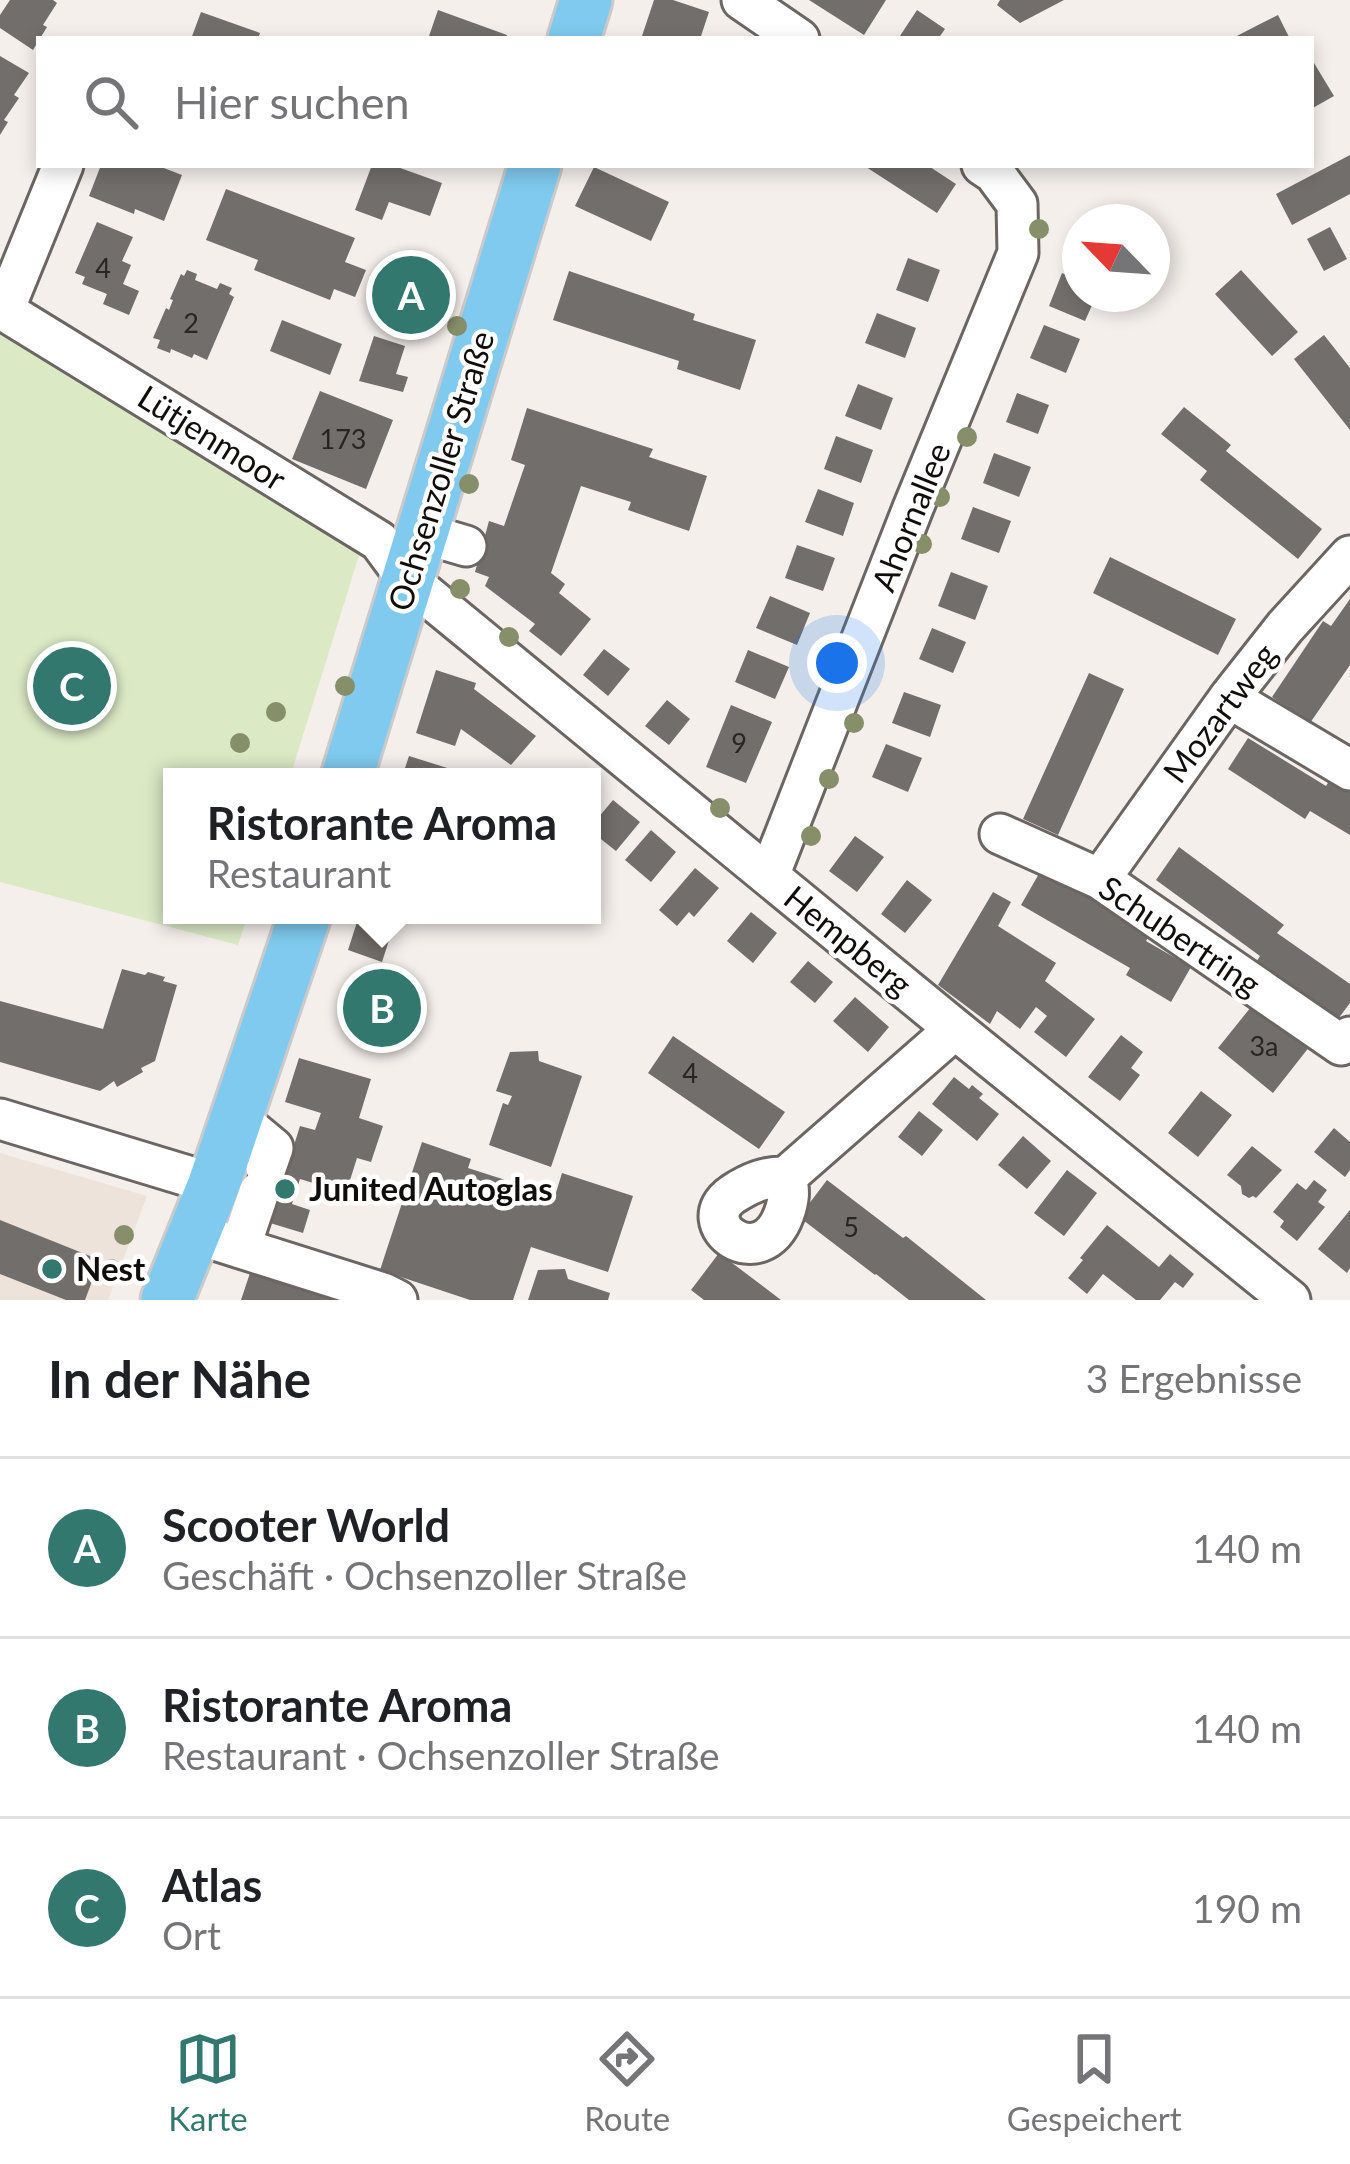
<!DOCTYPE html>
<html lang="de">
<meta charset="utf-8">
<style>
:root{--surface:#fff;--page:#f6f6f6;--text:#202124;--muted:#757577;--line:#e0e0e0;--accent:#32786e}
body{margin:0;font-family:Lato,sans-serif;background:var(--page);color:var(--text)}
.compass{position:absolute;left:1062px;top:204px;width:108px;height:108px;border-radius:50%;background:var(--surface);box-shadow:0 6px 18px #0003;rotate:295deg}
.you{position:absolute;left:837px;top:663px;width:42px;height:42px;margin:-30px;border:9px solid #fff;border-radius:50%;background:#1a73e8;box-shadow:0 0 0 18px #1a73e833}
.badge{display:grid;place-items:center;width:78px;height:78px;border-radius:50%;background:var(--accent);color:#fff;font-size:39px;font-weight:700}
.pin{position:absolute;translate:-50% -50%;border:6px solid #fff;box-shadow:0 3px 12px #0006}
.popup{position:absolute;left:163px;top:768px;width:438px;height:156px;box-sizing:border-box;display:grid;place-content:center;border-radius:0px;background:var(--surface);filter:drop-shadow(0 3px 9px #0005);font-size:39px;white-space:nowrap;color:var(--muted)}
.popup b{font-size:45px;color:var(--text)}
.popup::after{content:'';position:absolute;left:50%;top:100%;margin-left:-24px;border:24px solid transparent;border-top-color:var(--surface)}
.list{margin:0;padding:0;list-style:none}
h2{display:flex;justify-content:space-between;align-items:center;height:156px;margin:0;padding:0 48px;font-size:51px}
h2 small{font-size:39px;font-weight:400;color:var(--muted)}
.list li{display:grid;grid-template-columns:78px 1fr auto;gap:36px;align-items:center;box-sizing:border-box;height:180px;padding:0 48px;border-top:3px solid var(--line)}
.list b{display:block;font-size:45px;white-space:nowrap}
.list p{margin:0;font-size:39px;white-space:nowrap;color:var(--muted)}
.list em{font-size:39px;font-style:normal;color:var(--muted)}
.icon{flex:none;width:66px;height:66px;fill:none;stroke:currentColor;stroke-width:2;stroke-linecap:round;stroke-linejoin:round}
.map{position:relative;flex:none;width:1350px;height:1300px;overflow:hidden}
.search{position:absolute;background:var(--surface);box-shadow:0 6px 18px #0003;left:36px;right:36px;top:36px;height:132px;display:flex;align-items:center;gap:30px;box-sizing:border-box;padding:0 42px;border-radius:0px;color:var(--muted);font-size:45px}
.sheet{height:696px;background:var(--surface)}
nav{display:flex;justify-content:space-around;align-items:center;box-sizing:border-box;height:168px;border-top:3px solid var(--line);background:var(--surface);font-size:33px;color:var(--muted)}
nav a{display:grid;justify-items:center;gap:6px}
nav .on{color:var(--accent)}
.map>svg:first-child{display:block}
.built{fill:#eee3da}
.green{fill:#dbe9c5}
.building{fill:#726e6b}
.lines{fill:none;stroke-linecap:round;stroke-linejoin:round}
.minor-casing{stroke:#6b6663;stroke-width:45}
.major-casing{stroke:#cacaca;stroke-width:57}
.minor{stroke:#fff;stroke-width:39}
.major{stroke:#7fcaee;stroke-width:51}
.tree{fill:#878e6a}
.poi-dot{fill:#32786e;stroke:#fff;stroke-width:4.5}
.labels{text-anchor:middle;stroke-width:9;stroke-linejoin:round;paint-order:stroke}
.number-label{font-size:27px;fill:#282624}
.street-label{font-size:33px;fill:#100e0d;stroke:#fff}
.poi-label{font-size:33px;font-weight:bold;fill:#100e0d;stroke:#fff;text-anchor:start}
</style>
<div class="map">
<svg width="1350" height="1300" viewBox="0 0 1350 1300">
<rect width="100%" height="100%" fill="#f4efeb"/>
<path class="built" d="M 0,1153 L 147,1196 L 108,1300 L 0,1300 Z"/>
<path class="green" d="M 0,320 L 361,549 L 290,777 L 172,777 L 172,915 L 248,915 L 238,945 L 0,882 Z"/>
<path class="building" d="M 10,0 L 53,0 L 57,3 L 43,25 L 47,27 L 33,50 L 0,28 L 0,15 Z
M 654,0 L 673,0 L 709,12 L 700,39 L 641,39 Z
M 809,0 L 886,0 L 864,35 Z
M 1000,0 L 1064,0 L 1020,23 L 997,5 Z
M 438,10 L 507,35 L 506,39 L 428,39 Z
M 917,10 L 945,29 L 938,39 L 898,39 Z
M 201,12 L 260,33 L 258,39 L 191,39 Z
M 1278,15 L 1290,39 L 1231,39 L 1260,24 Z
M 0,56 L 29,73 L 14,95 L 19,98 L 4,120 L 8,122 L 0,135 Z
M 1311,58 L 1334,96 L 1311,109 Z
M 1350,155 L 1350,194 L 1292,225 L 1276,194 Z
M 101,165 L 156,165 L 182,175 L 164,221 L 135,209 L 134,214 L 89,196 Z
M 372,165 L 392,165 L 442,183 L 430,216 L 389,202 L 382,220 L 355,210 Z
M 863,165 L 927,165 L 956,184 L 937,213 Z
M 594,167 L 669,202 L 651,241 L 575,206 Z
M 226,189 L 355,238 L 345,262 L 366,270 L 355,297 L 334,289 L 330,300 L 254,270 L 258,260 L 206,240 Z
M 97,222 L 133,237 L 122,261 L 131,265 L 123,284 L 139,291 L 129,315 L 103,304 L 107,294 L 82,284 L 85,277 L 75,273 Z
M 1330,227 L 1347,259 L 1324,271 L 1307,239 Z
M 908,258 L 940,270 L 928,302 L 896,290 Z
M 388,261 L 417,272 L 413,280 L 427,285 L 414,319 L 372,303 Z
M 187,270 L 197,274 L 195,280 L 217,289 L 220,283 L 232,288 L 229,294 L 234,297 L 207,360 L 194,354 L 192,358 L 171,349 L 170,353 L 157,348 L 160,340 L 153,338 L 166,308 L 169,310 L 173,300 L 170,299 L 181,274 L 184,276 Z
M 1241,270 L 1298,332 L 1272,356 L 1215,294 Z
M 569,271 L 695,314 L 693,320 L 756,340 L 740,390 L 677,369 L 679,361 L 553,320 Z
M 1062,273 L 1080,281 L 1080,294 L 1097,294 L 1085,321 L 1049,306 Z
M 877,313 L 916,328 L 905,358 L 865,343 Z
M 282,320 L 342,344 L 330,375 L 270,351 Z
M 1044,325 L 1080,339 L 1066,373 L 1030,358 Z
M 1324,335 L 1350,368 L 1350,430 L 1294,359 Z
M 374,336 L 405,346 L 396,374 L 408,377 L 403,392 L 359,381 Z
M 858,384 L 893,398 L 881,430 L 845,416 Z
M 320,391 L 393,420 L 366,489 L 292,459 Z
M 1017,393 L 1049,405 L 1038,434 L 1006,422 Z
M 1184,407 L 1231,445 L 1226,451 L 1322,529 L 1298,559 L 1200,480 L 1207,471 L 1161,434 Z
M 527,408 L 653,449 L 649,457 L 707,476 L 689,531 L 628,510 L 631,502 L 581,486 L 551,573 L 565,584 L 559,593 L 591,619 L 561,656 L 529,631 L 535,624 L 485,586 L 489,577 L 475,572 L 489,521 L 504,526 L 525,465 L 511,460 Z
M 836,436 L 873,450 L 861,483 L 824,469 Z
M 994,453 L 1031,467 L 1019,497 L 983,483 Z
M 818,489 L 854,503 L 843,536 L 805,522 Z
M 973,507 L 1011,521 L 999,553 L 961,539 Z
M 797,545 L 835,558 L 823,591 L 785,578 Z
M 1110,557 L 1236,619 L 1218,655 L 1093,593 Z
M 951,572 L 988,586 L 975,620 L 938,606 Z
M 770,596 L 810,613 L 797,645 L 756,628 Z
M 1350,599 L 1350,665 L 1310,723 L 1272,697 L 1323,621 L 1331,626 Z
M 932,628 L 966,642 L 953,673 L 919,659 Z
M 604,649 L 630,669 L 608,696 L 583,675 Z
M 748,650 L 789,667 L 775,699 L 735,682 Z
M 436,670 L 476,683 L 474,689 L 536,736 L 511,765 L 461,729 L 455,746 L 416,733 Z
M 1089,673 L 1124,689 L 1058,835 L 1023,819 Z
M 904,692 L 941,705 L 930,737 L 892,723 Z
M 667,700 L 690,719 L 669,745 L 645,726 Z
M 731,705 L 772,722 L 746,783 L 706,767 Z
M 1248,738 L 1326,786 L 1331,778 L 1350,789 L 1350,835 L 1310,811 L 1305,819 L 1228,769 Z
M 886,744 L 922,758 L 908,792 L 872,777 Z
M 409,756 L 460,772 L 459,777 L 402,777 Z
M 613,800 L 640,822 L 616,851 L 592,832 L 592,825 Z
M 651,830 L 676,852 L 651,882 L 625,860 Z
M 855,836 L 884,857 L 857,892 L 829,871 Z
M 1179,847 L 1284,925 L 1277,933 L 1350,984 L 1350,1003 L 1335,1023 L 1255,964 L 1260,956 L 1156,880 Z
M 1044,865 L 1154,928 L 1146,941 L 1191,967 L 1171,1002 L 1126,975 L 1130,968 L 1021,905 Z
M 695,868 L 719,888 L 694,917 L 689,912 L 677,926 L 659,910 Z
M 907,880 L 932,900 L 905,933 L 881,914 Z
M 993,892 L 1011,902 L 998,926 L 1056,963 L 1045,981 L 1095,1019 L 1066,1057 L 1034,1032 L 1047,1016 L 1036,1007 L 1020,1029 L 997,1011 L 990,1024 L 938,985 Z
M 751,912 L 777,933 L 753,963 L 727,941 Z
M 358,919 L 392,931 L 382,962 L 348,950 Z
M 808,961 L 833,982 L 815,1003 L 790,982 Z
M 122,969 L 145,975 L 148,972 L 165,977 L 163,981 L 177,985 L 155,1061 L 141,1068 L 143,1072 L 117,1087 L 114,1081 L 100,1091 L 0,1062 L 0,1001 L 103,1029 Z
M 356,977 L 423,1001 L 406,1046 L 376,1034 L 378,1027 L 342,1014 Z
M 855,997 L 889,1027 L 868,1052 L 833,1021 Z
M 1255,1002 L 1310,1046 L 1273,1093 L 1218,1048 Z
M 1121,1035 L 1143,1052 L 1131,1068 L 1140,1075 L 1120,1101 L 1088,1077 Z
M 673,1036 L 785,1112 L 759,1149 L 648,1073 Z
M 538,1051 L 539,1061 L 582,1076 L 551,1167 L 489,1145 L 503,1103 L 508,1105 L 512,1096 L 496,1091 L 510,1052 Z
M 299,1058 L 371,1079 L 359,1118 L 383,1126 L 371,1162 L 357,1158 L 346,1193 L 300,1179 L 292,1204 L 310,1210 L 303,1233 L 270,1223 L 278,1198 L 250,1189 L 257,1166 L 285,1174 L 300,1126 L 315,1130 L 321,1113 L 285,1102 Z
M 954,1077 L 969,1089 L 972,1085 L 983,1094 L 979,1098 L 999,1114 L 977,1141 L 932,1104 Z
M 1201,1091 L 1232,1115 L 1198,1157 L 1168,1133 Z
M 919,1111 L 943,1130 L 922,1156 L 898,1137 Z
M 1334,1128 L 1350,1142 L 1350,1170 L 1345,1177 L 1314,1152 Z
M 1023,1136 L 1051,1161 L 1027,1189 L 998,1165 Z
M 422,1142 L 471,1159 L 468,1168 L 555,1196 L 562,1173 L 633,1196 L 608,1272 L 531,1247 L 513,1300 L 470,1300 L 380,1270 Z
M 1252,1146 L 1282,1170 L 1256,1198 L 1253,1196 L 1249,1198 L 1242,1194 L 1241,1186 L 1227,1175 Z
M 1067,1170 L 1097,1193 L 1064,1236 L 1034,1213 Z
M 827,1180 L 903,1238 L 906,1236 L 986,1300 L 909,1300 L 876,1274 L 875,1275 L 799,1217 Z
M 1314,1180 L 1327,1190 L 1318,1202 L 1325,1207 L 1297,1241 L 1280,1227 L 1284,1221 L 1273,1212 L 1297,1183 L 1306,1190 Z
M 1350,1210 L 1350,1268 L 1347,1273 L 1318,1249 Z
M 0,1220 L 100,1260 L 85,1300 L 66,1300 L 0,1274 Z
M 1107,1225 L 1159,1267 L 1170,1254 L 1194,1274 L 1183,1288 L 1175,1282 L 1160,1300 L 1136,1300 L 1103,1274 L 1087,1294 L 1068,1278 L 1083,1260 L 1080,1258 Z
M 719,1253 L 781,1300 L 704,1300 L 691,1290 Z
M 565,1269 L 568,1279 L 610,1293 L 608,1300 L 528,1300 L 538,1270 Z
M 250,1273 L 334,1299 L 334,1300 L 241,1300 Z"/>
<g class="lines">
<g class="minor-casing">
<path id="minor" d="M 742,0 L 799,39
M 0,308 L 379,541 L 407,579 L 955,1029 L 1290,1300
M 4,310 L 63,165
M 422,533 L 466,546
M 1229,698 L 1350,770
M 1000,834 L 1100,879 L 1341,1045 L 1350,1037
M 769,876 L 913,508 L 1018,253 L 1017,204 L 994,173 L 982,165
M 1100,879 L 1229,698 L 1285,627 L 1350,556
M 237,1118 L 273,1148 L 266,1168
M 0,1119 L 214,1184
M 786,1177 C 790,1191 789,1200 784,1214 C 761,1277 689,1224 733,1194 C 750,1183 766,1176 786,1177 L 955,1029
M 196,1234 L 383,1293 L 397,1300
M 240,1248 L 259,1192"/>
</g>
<g class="major-casing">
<path id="major" d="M 574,39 L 586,0
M 347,777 L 535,165
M 167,1300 L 214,1184 L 305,915"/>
</g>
<use href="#minor" class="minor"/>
<use href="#major" class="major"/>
</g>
<g class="tree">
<circle cx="1039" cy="229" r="10"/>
<circle cx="457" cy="326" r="10"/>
<circle cx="967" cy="437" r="10"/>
<circle cx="469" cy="484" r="10"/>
<circle cx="940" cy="497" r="10"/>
<circle cx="922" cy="544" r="10"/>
<circle cx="460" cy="589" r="10"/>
<circle cx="509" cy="637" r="10"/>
<circle cx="345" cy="686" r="10"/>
<circle cx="276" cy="712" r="10"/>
<circle cx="854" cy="723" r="10"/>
<circle cx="240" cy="743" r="10"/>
<circle cx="829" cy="779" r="10"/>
<circle cx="720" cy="808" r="10"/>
<circle cx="811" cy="836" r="10"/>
<circle cx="124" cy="1235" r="10"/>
<circle cx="111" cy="1269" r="10"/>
</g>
<g class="poi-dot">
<circle cx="285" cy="1189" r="12"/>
<circle cx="52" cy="1269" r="12"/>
</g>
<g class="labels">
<g class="number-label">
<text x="103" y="278">4</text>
<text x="191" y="333">2</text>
<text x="343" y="449">173</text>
<text x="739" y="753">9</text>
<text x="1264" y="1056">3a</text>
<text x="690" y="1083">4</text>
<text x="851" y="1237">5</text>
</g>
<g class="street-label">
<text transform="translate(212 438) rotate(32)" y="12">Lütjenmoor</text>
<text transform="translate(441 471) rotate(-73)" y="12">Ochsenzoller Straße</text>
<text transform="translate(911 517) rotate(-68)" y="12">Ahornallee</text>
<text transform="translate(1220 713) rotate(-53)" y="12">Mozartweg</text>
<text transform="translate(1180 936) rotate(34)" y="12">Schubertring</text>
<text transform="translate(848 941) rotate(39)" y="12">Hempberg</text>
</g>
<g class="poi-label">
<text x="309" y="1201">Junited Autoglas</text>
<text x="76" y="1281">Nest</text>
</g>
</g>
</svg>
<svg class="compass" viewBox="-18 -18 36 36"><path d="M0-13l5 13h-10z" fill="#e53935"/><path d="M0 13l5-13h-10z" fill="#757577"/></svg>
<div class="you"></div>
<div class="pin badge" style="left:411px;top:295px">A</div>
<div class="pin badge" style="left:382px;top:1008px">B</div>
<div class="popup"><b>Ristorante Aroma</b>Restaurant</div>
<div class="pin badge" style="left:72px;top:686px">C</div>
<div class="search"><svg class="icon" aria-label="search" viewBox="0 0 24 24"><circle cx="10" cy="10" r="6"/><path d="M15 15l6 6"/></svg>Hier suchen</div>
</div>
<section class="sheet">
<h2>In der Nähe<small>3 Ergebnisse</small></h2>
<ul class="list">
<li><span class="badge">A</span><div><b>Scooter World</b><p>Geschäft · Ochsenzoller Straße</p></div><em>140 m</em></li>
<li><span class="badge">B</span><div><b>Ristorante Aroma</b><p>Restaurant · Ochsenzoller Straße</p></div><em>140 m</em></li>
<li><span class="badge">C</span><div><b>Atlas</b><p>Ort</p></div><em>190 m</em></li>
</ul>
</section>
<nav>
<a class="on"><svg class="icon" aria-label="map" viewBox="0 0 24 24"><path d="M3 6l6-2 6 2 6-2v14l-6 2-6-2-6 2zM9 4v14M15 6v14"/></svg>Karte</a>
<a><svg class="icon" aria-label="directions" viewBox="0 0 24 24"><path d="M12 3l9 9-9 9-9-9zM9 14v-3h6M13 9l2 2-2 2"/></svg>Route</a>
<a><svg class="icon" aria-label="saved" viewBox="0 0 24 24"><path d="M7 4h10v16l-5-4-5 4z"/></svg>Gespeichert</a>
</nav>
